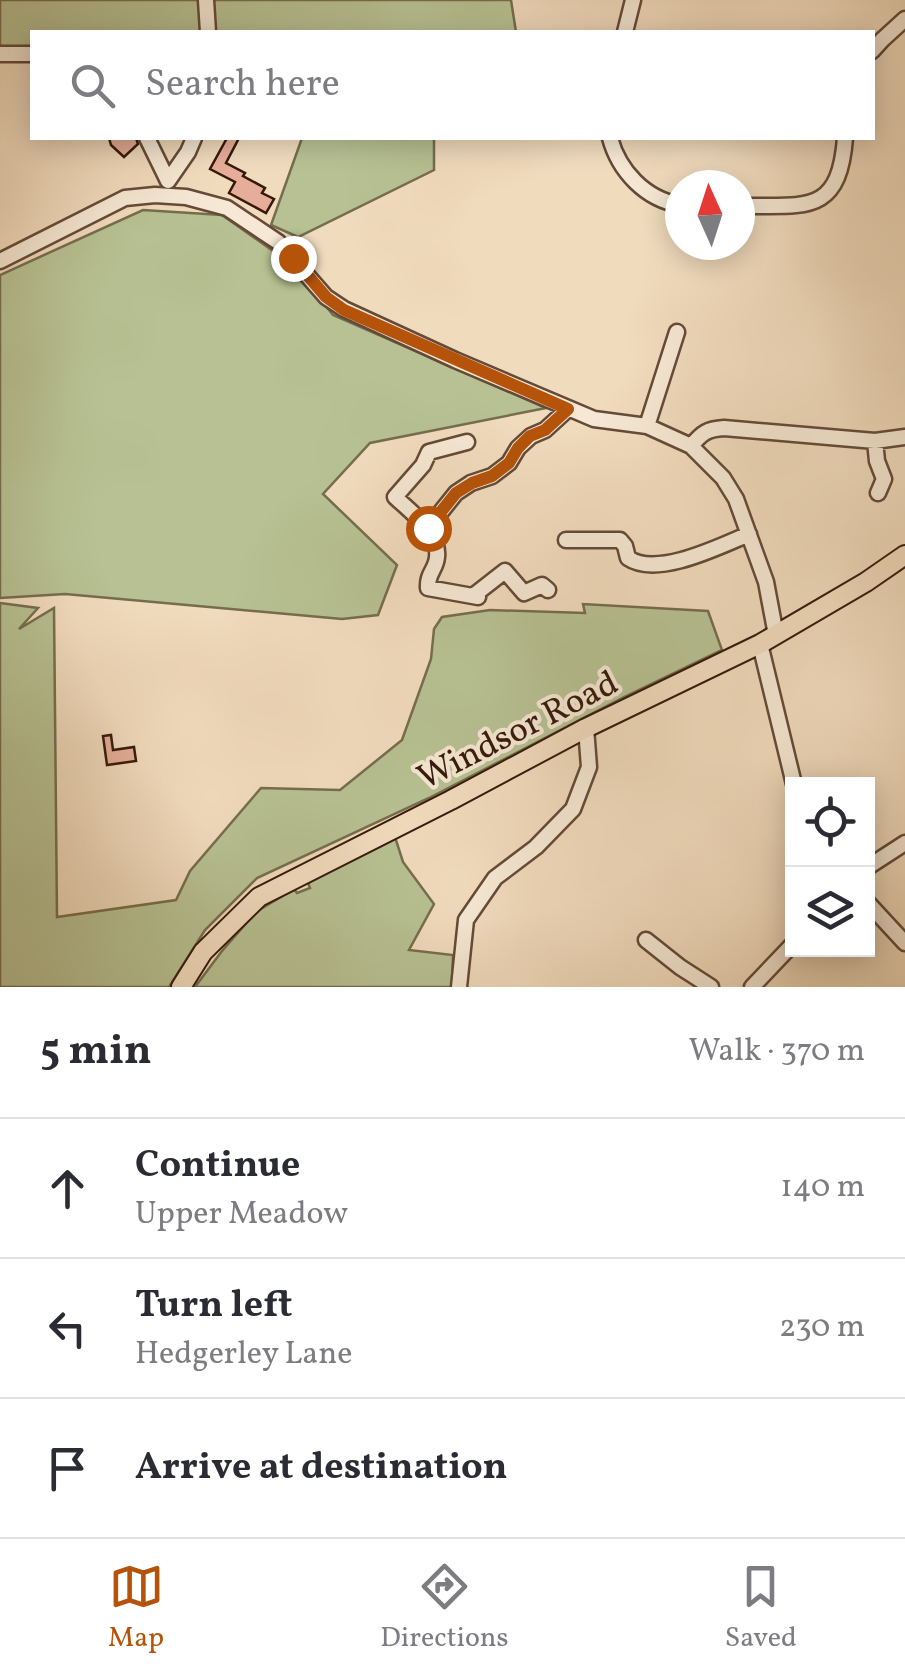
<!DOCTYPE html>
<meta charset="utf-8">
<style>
:root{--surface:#fff;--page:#f2f2f3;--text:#2b2b33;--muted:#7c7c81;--line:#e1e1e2;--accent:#b45309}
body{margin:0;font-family:Vollkorn,serif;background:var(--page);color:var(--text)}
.controls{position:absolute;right:30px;bottom:30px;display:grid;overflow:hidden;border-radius:0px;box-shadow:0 5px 25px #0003}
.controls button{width:90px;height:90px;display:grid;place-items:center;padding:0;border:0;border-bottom:2px solid var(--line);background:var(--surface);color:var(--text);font:50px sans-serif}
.compass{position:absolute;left:665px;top:170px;width:90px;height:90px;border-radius:50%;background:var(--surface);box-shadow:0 5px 25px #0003;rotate:357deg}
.stop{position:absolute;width:30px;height:30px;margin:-22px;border:8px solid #b45309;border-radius:50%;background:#fff}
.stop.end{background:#b45309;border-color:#fff;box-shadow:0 2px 10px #0008}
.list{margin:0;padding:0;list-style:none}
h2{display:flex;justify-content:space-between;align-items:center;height:130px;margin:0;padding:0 40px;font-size:42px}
h2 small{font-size:32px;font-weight:400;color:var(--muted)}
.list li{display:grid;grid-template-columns:65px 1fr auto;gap:30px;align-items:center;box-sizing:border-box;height:140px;padding:0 40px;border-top:2px solid var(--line)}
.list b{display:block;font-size:38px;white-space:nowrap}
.list p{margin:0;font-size:32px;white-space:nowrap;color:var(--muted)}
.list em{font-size:32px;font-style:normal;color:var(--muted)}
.icon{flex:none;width:55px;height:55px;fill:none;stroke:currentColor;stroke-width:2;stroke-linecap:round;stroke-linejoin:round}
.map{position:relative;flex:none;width:905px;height:987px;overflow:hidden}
.search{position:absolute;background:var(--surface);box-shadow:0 5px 25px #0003;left:30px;right:30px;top:30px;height:110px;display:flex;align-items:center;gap:25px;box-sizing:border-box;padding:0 35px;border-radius:0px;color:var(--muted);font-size:38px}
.sheet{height:550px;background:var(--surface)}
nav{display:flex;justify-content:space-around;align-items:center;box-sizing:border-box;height:140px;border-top:2px solid var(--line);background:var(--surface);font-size:28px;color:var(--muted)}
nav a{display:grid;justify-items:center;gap:5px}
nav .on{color:var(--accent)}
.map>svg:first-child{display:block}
.green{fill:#b7c193;stroke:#766d4e;stroke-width:2.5}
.building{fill:#e6ae9a;stroke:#35190a;stroke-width:2.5}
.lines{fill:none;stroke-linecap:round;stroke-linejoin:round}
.minor-casing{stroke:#644a37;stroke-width:19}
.major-casing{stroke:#35190a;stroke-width:22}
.minor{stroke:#f6e8d4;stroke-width:14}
.major{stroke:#f1dbbd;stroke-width:18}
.route{stroke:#b45309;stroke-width:12}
.labels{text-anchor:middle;stroke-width:8;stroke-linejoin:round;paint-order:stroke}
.street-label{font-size:35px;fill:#35190a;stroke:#f6e8d4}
</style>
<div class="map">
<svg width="905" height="987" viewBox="0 0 905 987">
<rect width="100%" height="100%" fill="#f1dbbd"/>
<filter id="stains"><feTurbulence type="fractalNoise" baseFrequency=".002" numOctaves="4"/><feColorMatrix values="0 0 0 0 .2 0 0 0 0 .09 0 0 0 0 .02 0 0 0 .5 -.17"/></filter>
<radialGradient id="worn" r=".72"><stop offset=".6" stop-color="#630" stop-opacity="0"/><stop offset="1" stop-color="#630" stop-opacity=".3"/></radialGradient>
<path class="green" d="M 0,0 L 511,0 L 516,32 L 32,32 L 32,46 L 0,47 Z
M 302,138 L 434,138 L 434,170 L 298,237 L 271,225 Z
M 143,210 L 222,215 L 293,265 L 333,315 L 546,408 L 370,443 L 323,494 L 397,565 L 378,615 L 342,619 L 65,594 L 0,598 L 0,275 Z
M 0,603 L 38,608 L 19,629 L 54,608 L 57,917 L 176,900 L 190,871 L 261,788 L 340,790 L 402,740 L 431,659 L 434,629 L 442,617 L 490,610 L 585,613 L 583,604 L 708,611 L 722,650 L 624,697 L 429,798 L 257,878 L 205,930 L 169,987 L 0,987 Z
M 395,837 L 403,862 L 434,904 L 409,950 L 453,955 L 452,987 L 195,987 L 222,951 L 256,912 L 294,889 L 297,893 L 310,888 L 308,883 Z"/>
<path class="building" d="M 109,138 L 136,138 L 138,144 L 124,157 L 111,145 Z
M 227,138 L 239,138 L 226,163 L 245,173 L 243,176 L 265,188 L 262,193 L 274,199 L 266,213 L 229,193 L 235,182 L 210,169 Z
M 111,735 L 113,750 L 134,747 L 136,761 L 107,765 L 103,736 Z"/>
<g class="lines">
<g class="minor-casing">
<path id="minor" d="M 206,0 L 208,32
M 625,32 L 633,0
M 872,51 L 882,40 L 905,19
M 0,54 L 32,54
M 147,138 L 168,181 L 188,152 L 194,138
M 610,138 C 619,171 645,199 680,205
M 740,206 C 805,205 839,216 845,138
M 0,261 L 125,198 L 155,195 L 186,197 L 227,208 L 278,242 L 326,297 L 344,309 L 455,360 L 594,419 L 647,426 L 691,446 L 723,478 L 736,499 L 766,582 L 776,635
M 647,426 L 677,332
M 875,441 L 877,461 L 884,479 L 878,493
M 467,442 L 429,452 L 423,465 L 395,497 C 411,512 440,533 437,557 C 436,570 427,573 428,588 L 478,597
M 691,446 C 702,433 707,429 724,428 L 875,441 L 905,437
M 428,528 L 456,493 L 471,483 L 492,476 L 509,463 L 518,448 L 531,436 L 545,430 L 568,409
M 566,540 L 620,540 L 625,546 L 628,558 C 657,578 720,546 749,534
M 473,596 L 505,571 L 524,593 L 542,585 L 548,590
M 760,644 L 794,784
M 868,867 L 905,843
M 868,903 L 905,943
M 646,940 L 680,967 L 711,987
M 459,987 L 466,920 L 495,878 L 536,847 L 573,809 L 589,767 L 586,728
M 752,987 L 792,945"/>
</g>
<g class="major-casing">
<path id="major" d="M 181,987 L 203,952 L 259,897 L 451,800 L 586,728 L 760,644 L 866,582 L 905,555"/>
</g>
<use href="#minor" class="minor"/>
<use href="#major" class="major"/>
</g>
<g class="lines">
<path class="route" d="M 293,258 L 326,297 L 344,310 L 568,409 L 545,430 L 530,436 L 518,448 L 509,463 L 492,476 L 472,483 L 456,493 L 428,528"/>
</g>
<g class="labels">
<g class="street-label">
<text transform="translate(517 729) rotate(-27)" y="12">Windsor Road</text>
</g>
</g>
<rect width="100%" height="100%" filter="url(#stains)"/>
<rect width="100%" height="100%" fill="url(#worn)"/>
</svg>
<div class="controls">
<button><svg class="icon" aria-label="locate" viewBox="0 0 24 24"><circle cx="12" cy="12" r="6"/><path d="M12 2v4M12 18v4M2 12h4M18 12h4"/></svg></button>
<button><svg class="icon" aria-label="layers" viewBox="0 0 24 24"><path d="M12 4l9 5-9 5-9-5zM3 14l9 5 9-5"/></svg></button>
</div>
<svg class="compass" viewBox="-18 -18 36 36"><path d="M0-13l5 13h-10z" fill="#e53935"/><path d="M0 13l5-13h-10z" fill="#7c7c81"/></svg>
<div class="stop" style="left:428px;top:528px"></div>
<div class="stop end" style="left:293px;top:258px"></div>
<div class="search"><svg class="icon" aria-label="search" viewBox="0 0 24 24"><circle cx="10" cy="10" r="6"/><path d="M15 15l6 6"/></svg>Search here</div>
</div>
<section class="sheet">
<h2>5 min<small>Walk · 370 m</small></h2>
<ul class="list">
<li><svg class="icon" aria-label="ahead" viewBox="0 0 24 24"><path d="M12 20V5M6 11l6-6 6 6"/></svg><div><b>Continue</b><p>Upper Meadow</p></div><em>140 m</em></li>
<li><svg class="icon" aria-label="left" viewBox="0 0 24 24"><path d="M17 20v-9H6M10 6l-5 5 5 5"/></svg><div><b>Turn left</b><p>Hedgerley Lane</p></div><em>230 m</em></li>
<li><svg class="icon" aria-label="arrive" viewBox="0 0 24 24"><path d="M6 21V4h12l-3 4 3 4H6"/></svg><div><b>Arrive at destination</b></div></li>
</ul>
</section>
<nav>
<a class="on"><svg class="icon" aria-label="map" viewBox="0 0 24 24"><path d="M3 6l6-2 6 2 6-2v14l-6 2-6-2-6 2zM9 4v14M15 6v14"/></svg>Map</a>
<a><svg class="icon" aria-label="directions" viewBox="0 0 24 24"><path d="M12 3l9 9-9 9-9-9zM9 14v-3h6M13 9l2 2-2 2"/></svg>Directions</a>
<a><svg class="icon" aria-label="saved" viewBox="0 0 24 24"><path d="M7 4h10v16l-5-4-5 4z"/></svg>Saved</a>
</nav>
